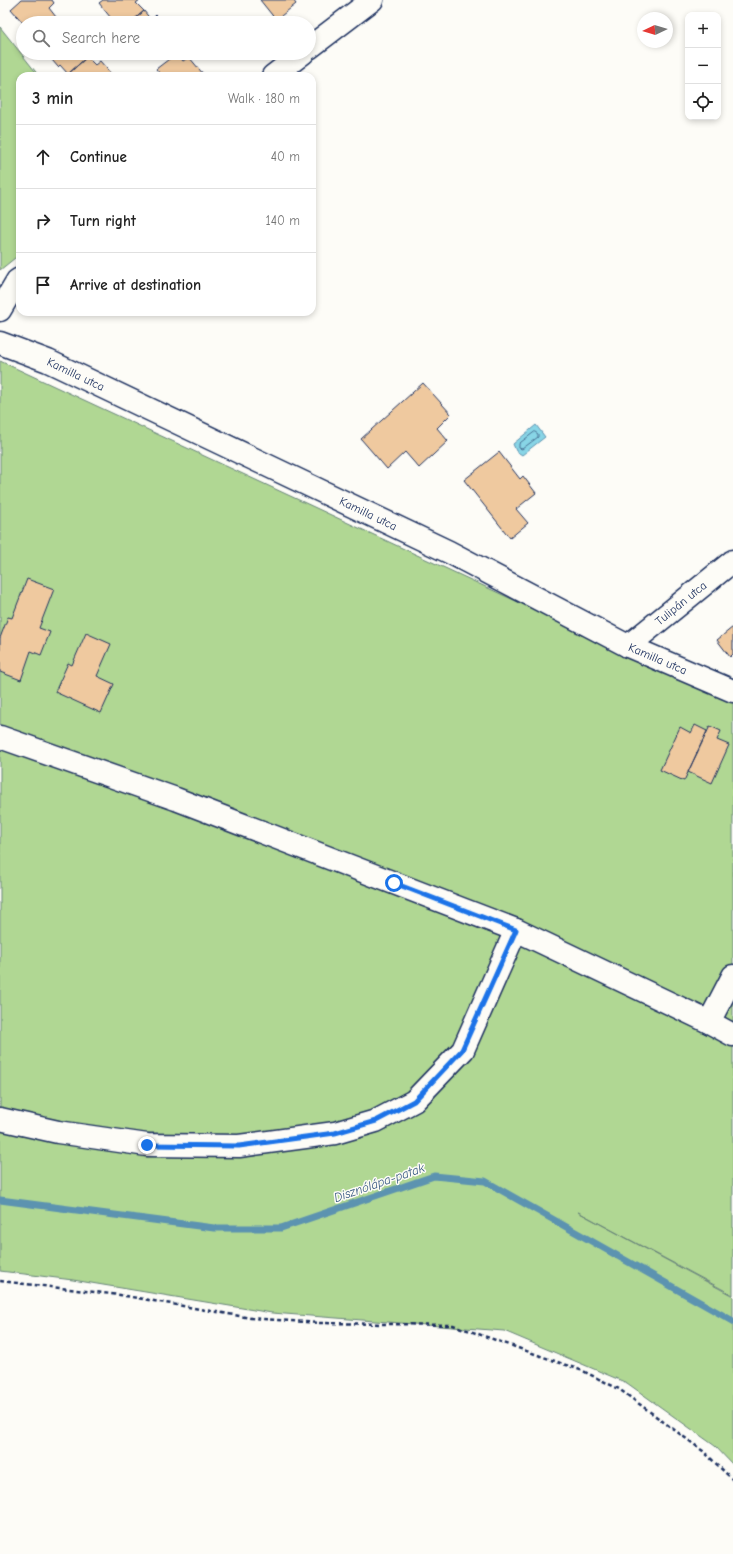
<!DOCTYPE html>
<meta charset="utf-8">
<style>
:root{--surface:#fff;--page:#f6f6f6;--text:#222;--muted:#767676;--line:#e0e0e0}
body{margin:0;font-family:"Comic Neue",sans-serif;background:var(--page);color:var(--text)}
.controls{position:absolute;right:12px;top:12px;display:grid;overflow:hidden;border-radius:8px;box-shadow:0 2px 6px #0003}
.controls button{width:36px;height:36px;display:grid;place-items:center;padding:0;border:0;border-bottom:1px solid var(--line);background:var(--surface);color:var(--text);font:20px sans-serif}
.compass{position:absolute;left:637px;top:12px;width:36px;height:36px;border-radius:50%;background:var(--surface);box-shadow:0 2px 6px #0003;rotate:266deg}
.stop{position:absolute;width:12px;height:12px;margin:-9px;border:3px solid #1a73e8;border-radius:50%;background:#fff}
.stop.end{background:#1a73e8;border-color:#fff;box-shadow:0 1px 4px #0008}
.list{margin:0;padding:0;list-style:none}
h2{display:flex;justify-content:space-between;align-items:center;height:52px;margin:0;padding:0 16px;font-size:17px}
h2 small{font-size:13px;font-weight:400;color:var(--muted)}
.list li{display:grid;grid-template-columns:26px 1fr auto;gap:12px;align-items:center;box-sizing:border-box;height:64px;padding:0 16px;border-top:1px solid var(--line)}
.list b{display:block;font-size:15px;white-space:nowrap}
.list em{font-size:13px;font-style:normal;color:var(--muted)}
.icon{flex:none;width:22px;height:22px;fill:none;stroke:currentColor;stroke-width:2;stroke-linecap:round;stroke-linejoin:round}
.map{position:relative;flex:none;width:733px;height:1554px;overflow:hidden}
.search{position:absolute;background:var(--surface);box-shadow:0 2px 6px #0003;left:16px;top:16px;width:300px;height:44px;display:flex;align-items:center;gap:10px;box-sizing:border-box;padding:0 14px;border-radius:22px;color:var(--muted);font-size:15px}
.panel{position:absolute;background:var(--surface);box-shadow:0 2px 6px #0003;left:16px;top:72px;width:300px;height:244px;border-radius:12px}
.map>svg:first-child{display:block}
.green{fill:#b0d793;stroke:#668378}
.water{fill:#88d5e6;stroke:#5c93b0}
.lines{fill:none;stroke-linecap:round;stroke-linejoin:round}
.shore{stroke:#477194;stroke-width:1}
.stream{stroke:#5c93b0;stroke-width:7}
.building{fill:#efc99f;stroke:#1b2f5e}
.minor-casing{stroke:#1b2f5e;stroke-width:25}
.path{stroke:#1b2f5e;stroke-width:2.5;stroke-dasharray:4 3;stroke-linecap:butt}
.minor{stroke:#fdfcf7;stroke-width:22}
.route{stroke:#1a73e8;stroke-width:5}
.labels{text-anchor:middle;stroke-width:3;stroke-linejoin:round;paint-order:stroke}
.street-label{font-size:12px;fill:#1b2f5e;stroke:#fdfcf7}
.water-label{font-size:13px;font-style:italic;fill:#365880;stroke:#fdfcf7}
</style>
<div class="map">
<svg width="733" height="1554" viewBox="0 0 733 1554">
<rect width="100%" height="100%" fill="#fdfcf7"/>
<filter id="ink" filterUnits="userSpaceOnUse"><feTurbulence type="fractalNoise" baseFrequency=".025" numOctaves="2"/><feDisplacementMap in="SourceGraphic" scale="8" xChannelSelector="R" yChannelSelector="G"/><feConvolveMatrix kernelMatrix="1 2 1 2 8 2 1 2 1" color-interpolation-filters="sRGB"/></filter>
<g filter="url(#ink)">
<path class="green" d="M 0,27 L 39,76 L 20,76 L 20,254 L 0,270 Z
M 0,361 L 733,702 L 733,1295 L 578,1212 L 733,1296 L 733,1465 L 715,1446 L 627,1383 L 504,1331 L 272,1313 L 73,1280 L 0,1271 Z"/>
<path class="water" d="M 536,425 L 545,437 L 522,455 L 516,451 L 513,444 Z"/>
<g class="lines">
<path class="shore" d="M 535,432 L 538,434 L 538,437 L 522,449 L 519,448 L 519,444 Z"/>
<path class="stream" d="M 0,1200 L 214,1228 L 281,1228 L 434,1176 L 485,1181 L 733,1321"/>
</g>
<path class="building" d="M 21,0 L 52,0 L 54,3 L 49,8 L 56,17 L 48,23 L 23,23 L 11,9 Z
M 103,0 L 140,0 L 136,3 L 144,11 L 130,23 L 119,23 L 116,19 L 114,22 L 99,3 Z
M 260,0 L 293,0 L 296,4 L 276,20 Z
M 144,11 L 151,20 L 156,15 L 163,23 L 130,23 Z
M 46,53 L 84,53 L 87,57 L 68,74 L 60,65 L 58,67 Z
M 177,53 L 183,61 L 189,57 L 204,75 L 203,76 L 162,76 L 156,69 Z
M 87,57 L 95,65 L 100,61 L 113,76 L 70,76 L 68,74 Z
M 423,383 L 451,414 L 437,428 L 448,441 L 419,468 L 405,452 L 387,469 L 361,439 Z
M 499,452 L 520,479 L 523,476 L 536,493 L 516,509 L 528,523 L 510,538 L 464,480 Z
M 27,579 L 54,589 L 39,628 L 50,632 L 41,655 L 31,651 L 21,680 L 0,672 L 0,638 L 8,617 L 12,618 Z
M 733,627 L 733,654 L 730,657 L 717,640 Z
M 86,633 L 111,644 L 97,676 L 114,684 L 101,713 L 55,692 L 68,663 L 72,665 Z
M 695,725 L 707,731 L 684,781 L 660,770 L 680,727 L 691,733 Z
M 710,726 L 721,731 L 717,740 L 729,745 L 712,783 L 688,772 Z"/>
<g class="lines">
<g class="minor-casing">
<g id="minor">
<path d="M 309,48 L 372,0"/>
<path d="M 273,76 L 303,53"/>
<path d="M 0,310 L 17,281 L 20,279"/>
<path id="s1" d="M 0,343 L 48,361 L 449,552 L 628,646 L 733,691"/>
<path id="s2" d="M 628,646 L 733,561"/>
<path d="M 0,737 L 176,799 L 516,930 L 709,1022 L 733,1035"/>
<path d="M 709,1022 L 733,976"/>
<path d="M 0,1119 L 58,1132 L 147,1145 L 239,1146 L 335,1133 L 376,1121 L 414,1101 L 463,1050 L 516,930"/>
</g>
</g>
<path class="path" d="M 0,1281 L 120,1295 L 251,1318 L 320,1323 L 453,1325 L 583,1371 L 619,1389 L 703,1451 L 733,1480"/>
<use href="#minor" class="minor"/>
</g>
</g>
<g class="lines" filter="url(#ink)">
<path class="route" d="M 147,1145 L 239,1146 L 335,1133 L 376,1121 L 414,1101 L 462,1050 L 516,930 L 394,883"/>
</g>
<g class="labels">
<g class="street-label">
<text dy="4" stroke="none"><textPath href="#s1" startOffset="82">Kamilla utca</textPath></text>
<text dy="4" stroke="none"><textPath href="#s1" startOffset="406">Kamilla utca</textPath></text>
<text dy="4" stroke="none"><textPath href="#s2" startOffset="68">Tulipán utca</textPath></text>
<text dy="4" stroke="none"><textPath href="#s1" startOffset="730">Kamilla utca</textPath></text>
</g>
<g class="water-label">
<text transform="translate(379 1182) rotate(-19)" y="5">Disznólápa-patak</text>
</g>
</g>
</svg>
<div class="controls">
<button>+</button>
<button>−</button>
<button><svg class="icon" aria-label="locate" viewBox="0 0 24 24"><circle cx="12" cy="12" r="6"/><path d="M12 2v4M12 18v4M2 12h4M18 12h4"/></svg></button>
</div>
<svg class="compass" viewBox="-18 -18 36 36"><path d="M0-13l5 13h-10z" fill="#e53935"/><path d="M0 13l5-13h-10z" fill="#767676"/></svg>
<div class="stop" style="left:394px;top:883px"></div>
<div class="stop end" style="left:147px;top:1145px"></div>
<div class="search"><svg class="icon" aria-label="search" viewBox="0 0 24 24"><circle cx="10" cy="10" r="6"/><path d="M15 15l6 6"/></svg>Search here</div>
<section class="panel">
<h2>3 min<small>Walk · 180 m</small></h2>
<ul class="list">
<li><svg class="icon" aria-label="ahead" viewBox="0 0 24 24"><path d="M12 20V5M6 11l6-6 6 6"/></svg><div><b>Continue</b></div><em>40 m</em></li>
<li><svg class="icon" aria-label="right" viewBox="0 0 24 24"><path d="M7 20v-9h11M14 6l5 5-5 5"/></svg><div><b>Turn right</b></div><em>140 m</em></li>
<li><svg class="icon" aria-label="arrive" viewBox="0 0 24 24"><path d="M6 21V4h12l-3 4 3 4H6"/></svg><div><b>Arrive at destination</b></div></li>
</ul>
</section>
</div>
